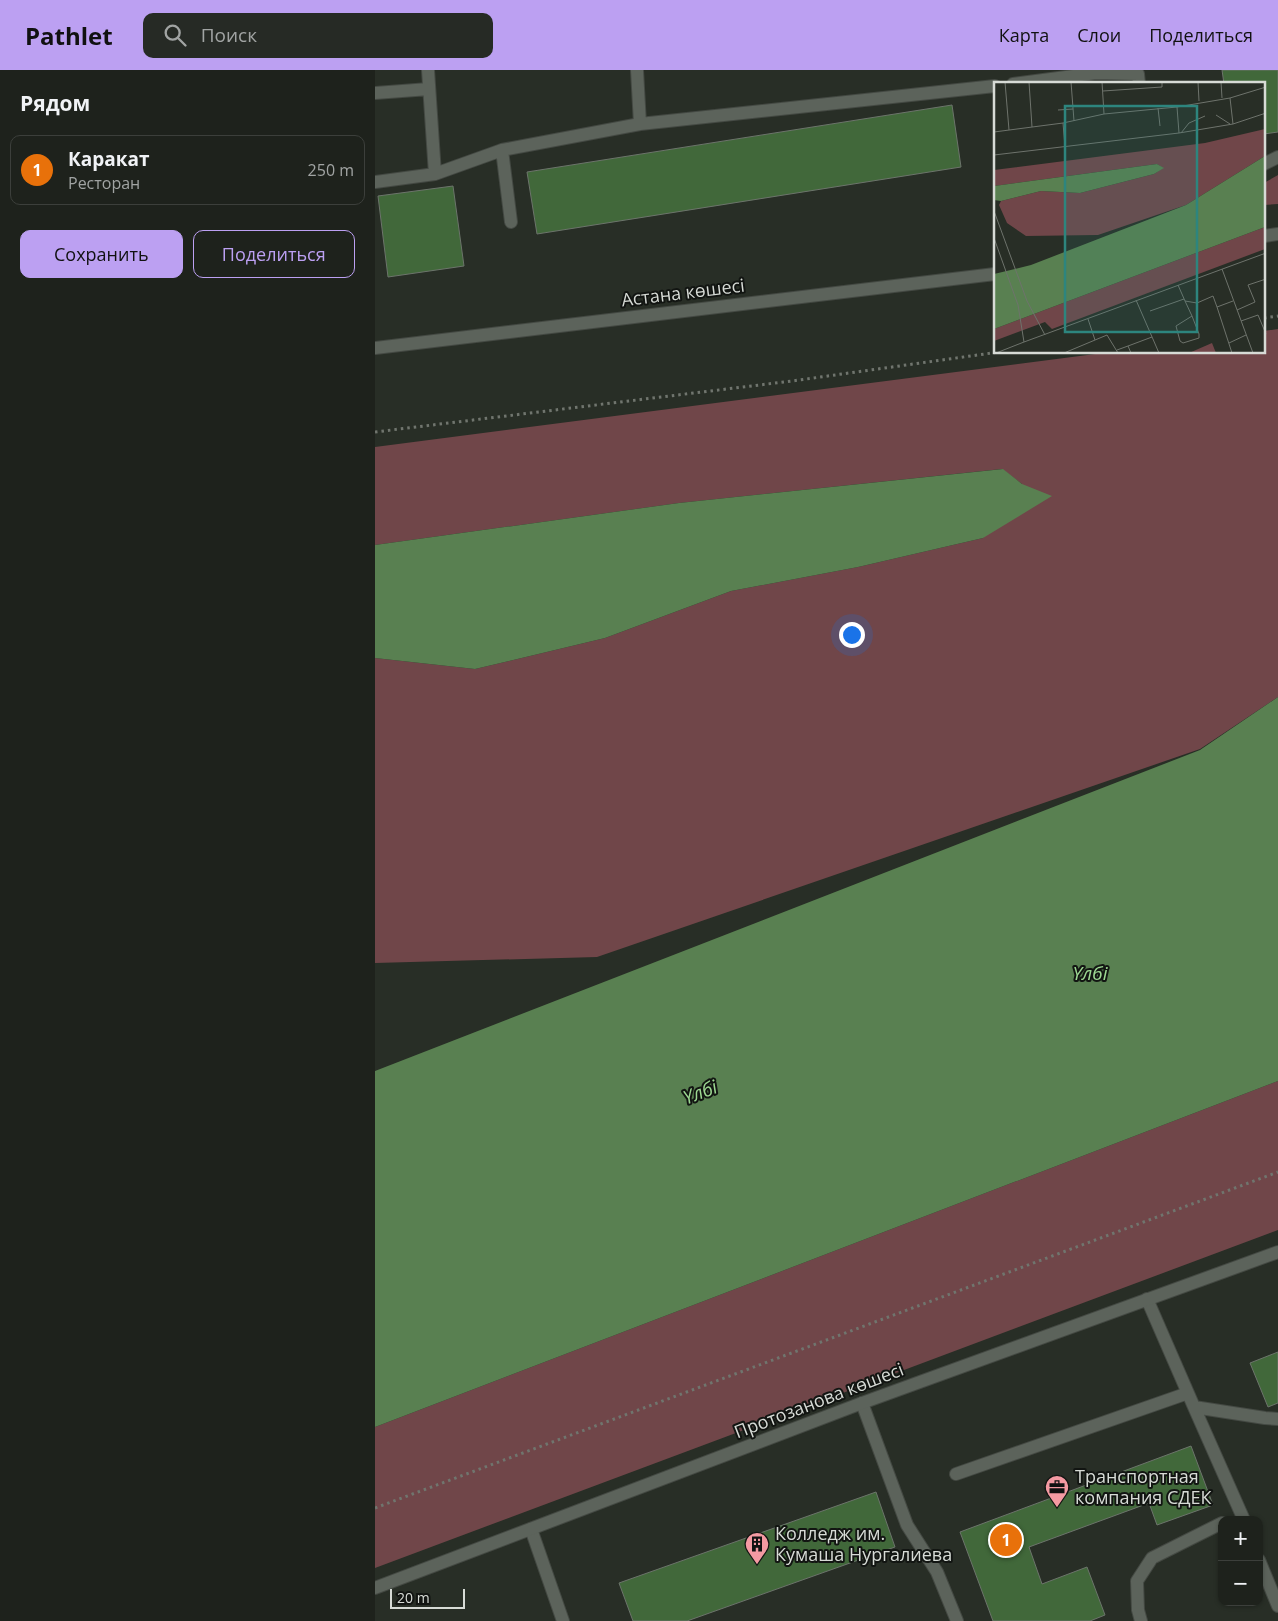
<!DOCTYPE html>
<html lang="ru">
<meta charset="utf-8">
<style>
:root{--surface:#1e221c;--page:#262a25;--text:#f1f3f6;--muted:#a1a4a3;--line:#3c3f3b;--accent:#bca0f2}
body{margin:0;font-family:"Open Sans",sans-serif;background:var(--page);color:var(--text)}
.controls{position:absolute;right:15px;bottom:15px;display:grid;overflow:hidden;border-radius:10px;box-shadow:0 1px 4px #0004}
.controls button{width:45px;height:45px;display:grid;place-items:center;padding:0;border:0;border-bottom:1px solid var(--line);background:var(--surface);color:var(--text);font:25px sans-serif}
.scale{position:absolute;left:15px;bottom:12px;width:75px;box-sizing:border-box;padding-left:5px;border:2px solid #d7dbd6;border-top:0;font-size:14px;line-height:18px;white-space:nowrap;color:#d7dbd6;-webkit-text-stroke:4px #121512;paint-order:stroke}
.you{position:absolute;left:476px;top:564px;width:18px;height:18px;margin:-12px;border:4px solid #fff;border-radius:50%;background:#1a73e8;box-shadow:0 0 0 8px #1a73e833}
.badge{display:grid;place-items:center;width:32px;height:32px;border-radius:50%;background:var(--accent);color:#fff;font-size:16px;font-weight:700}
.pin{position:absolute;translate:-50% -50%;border:2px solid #fff;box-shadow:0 1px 5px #0006}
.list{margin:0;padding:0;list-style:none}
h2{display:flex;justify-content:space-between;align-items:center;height:65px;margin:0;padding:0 20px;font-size:21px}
h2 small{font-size:16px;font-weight:400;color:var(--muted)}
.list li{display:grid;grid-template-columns:32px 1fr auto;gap:15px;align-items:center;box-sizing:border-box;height:70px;margin:0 10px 10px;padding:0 10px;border:1px solid var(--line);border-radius:10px}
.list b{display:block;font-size:19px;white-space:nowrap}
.list p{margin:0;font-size:16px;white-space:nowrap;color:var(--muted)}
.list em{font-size:16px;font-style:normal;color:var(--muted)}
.actions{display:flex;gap:10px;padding:15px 20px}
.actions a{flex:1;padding:11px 0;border:1px solid var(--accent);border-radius:10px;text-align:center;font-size:18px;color:var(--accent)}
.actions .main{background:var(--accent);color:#111}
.icon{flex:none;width:28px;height:28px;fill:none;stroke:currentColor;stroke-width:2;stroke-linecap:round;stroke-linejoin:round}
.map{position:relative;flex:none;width:903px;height:1551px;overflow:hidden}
header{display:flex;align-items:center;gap:30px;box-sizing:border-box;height:70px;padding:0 25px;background:var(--accent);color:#111}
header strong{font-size:24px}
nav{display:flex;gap:28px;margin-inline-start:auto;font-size:18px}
.search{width:350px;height:45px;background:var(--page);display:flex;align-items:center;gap:12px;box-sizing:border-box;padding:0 18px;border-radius:10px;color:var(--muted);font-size:19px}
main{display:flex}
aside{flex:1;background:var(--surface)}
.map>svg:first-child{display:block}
.green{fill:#704649}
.water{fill:#598051}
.building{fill:#41683a;stroke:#6c746b}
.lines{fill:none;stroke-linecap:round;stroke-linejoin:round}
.service-casing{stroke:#444943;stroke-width:14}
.secondary-casing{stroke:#444943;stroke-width:14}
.path{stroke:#70756e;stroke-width:3;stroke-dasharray:2.5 4;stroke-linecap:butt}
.service{stroke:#5c635b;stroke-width:12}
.secondary{stroke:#5c635b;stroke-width:12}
.labels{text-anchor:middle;stroke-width:4;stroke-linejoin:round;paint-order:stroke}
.street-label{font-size:18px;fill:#d7dbd6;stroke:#121512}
.poi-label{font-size:18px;fill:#d7dbd6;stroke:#121512;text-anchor:start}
.water-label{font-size:19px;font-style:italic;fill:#9dd892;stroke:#121512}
.inset-road{fill:none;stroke:#6e736c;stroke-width:1}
.view{fill:#2d857e;fill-opacity:0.15;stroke:#2d857e;stroke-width:2.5}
.inset-edge{fill:none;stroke:#d7dbd6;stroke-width:2.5}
</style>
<header>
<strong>Pathlet</strong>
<div class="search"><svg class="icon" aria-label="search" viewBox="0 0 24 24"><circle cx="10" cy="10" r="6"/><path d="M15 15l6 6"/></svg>Поиск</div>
<nav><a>Карта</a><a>Слои</a><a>Поделиться</a></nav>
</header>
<main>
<aside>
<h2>Рядом<small></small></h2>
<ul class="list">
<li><span class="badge" style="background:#e8710a">1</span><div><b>Каракат</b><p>Ресторан</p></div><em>250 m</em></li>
</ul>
<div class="actions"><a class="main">Сохранить</a><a>Поделиться</a></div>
</aside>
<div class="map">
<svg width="903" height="1551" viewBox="0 0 903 1551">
<rect width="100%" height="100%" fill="#282e26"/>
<path class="green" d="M 903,105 L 903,134 L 889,135 L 889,113 Z
M 903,259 L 903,627 L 825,679 L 222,887 L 0,893 L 0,588 L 100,599 L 230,568 L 356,521 L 483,497 L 608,468 L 647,414 L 627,399 L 304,433 L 0,475 L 0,377 L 728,283 L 889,282 L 889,261 Z
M 903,1011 L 903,1160 L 0,1498 L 0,1357 Z"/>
<path class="water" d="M 628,399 L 647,414 L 677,426 L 608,468 L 483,497 L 356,521 L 230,568 L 100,599 L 0,588 L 0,475 L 304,433 Z
M 903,627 L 903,1011 L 0,1357 L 0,1001 L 825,680 Z"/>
<path class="building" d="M 847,0 L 903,0 L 903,62 L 889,64 L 889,14 L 849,14 Z
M 577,35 L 586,97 L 162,164 L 152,102 Z
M 78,116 L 89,196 L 13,207 L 3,126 Z
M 903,1282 L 903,1333 L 893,1337 L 875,1293 Z
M 816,1376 L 838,1435 L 782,1455 L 774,1433 L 654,1477 L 667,1514 L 712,1497 L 730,1545 L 715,1551 L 618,1551 L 585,1462 Z
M 501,1422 L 520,1477 L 312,1551 L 258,1551 L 244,1513 Z"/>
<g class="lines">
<g class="service-casing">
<path id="service" d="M 53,0 L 60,104
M 262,0 L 265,54
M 638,14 L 721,3 L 763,4 L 764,14
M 0,23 L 54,19
M 127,80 L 136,152
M 889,94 L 903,87
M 0,112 L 60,104 L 127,80 L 265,54 L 620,16
M 772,1229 L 819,1337 L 890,1348 L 903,1349
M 487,1333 L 532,1455 L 562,1502 L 582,1551
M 819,1337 L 869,1450
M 581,1404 L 813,1323
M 156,1459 L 188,1551
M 884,1490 L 903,1536
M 766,1551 L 763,1540 L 762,1511 L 777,1488 L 847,1453"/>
</g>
<g class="secondary-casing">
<path id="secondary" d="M 889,166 L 903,164
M 0,278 L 620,204
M 0,1518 L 487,1333 L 903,1182"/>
</g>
<path class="path" d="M 889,248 L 903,246
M 0,362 L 417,311 L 624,282
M 0,1438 L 903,1102"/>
<use href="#service" class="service"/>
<use href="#secondary" class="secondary"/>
</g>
<defs>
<g id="office-pin" transform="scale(1.25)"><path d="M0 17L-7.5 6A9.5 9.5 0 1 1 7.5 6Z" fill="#f49aa2" stroke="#121512"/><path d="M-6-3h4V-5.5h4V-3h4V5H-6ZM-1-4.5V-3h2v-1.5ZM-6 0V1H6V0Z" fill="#111"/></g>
<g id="building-pin" transform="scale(1.25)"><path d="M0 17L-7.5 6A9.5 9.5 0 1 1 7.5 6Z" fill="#f49aa2" stroke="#121512"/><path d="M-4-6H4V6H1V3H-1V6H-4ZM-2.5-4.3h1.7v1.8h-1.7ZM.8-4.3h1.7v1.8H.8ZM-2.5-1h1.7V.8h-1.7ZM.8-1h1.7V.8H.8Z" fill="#111"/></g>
</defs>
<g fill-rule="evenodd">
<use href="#office-pin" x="682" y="1417"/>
<use href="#building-pin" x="382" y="1474"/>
</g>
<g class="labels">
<g class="street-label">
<text transform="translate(308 223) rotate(-7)" y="6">Астана көшесі</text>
<text transform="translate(444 1331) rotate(-21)" y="6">Протозанова көшесі</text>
</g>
<g class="poi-label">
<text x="700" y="1413">Транспортная<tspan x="700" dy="21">компания СДЕК</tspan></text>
<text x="400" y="1470">Колледж им.<tspan x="400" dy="21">Кумаша Нургалиева</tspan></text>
</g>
<g class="water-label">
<text x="715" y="910">Үлбі</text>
<text transform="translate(325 1022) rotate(-21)" y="7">Үлбі</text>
</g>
</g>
<g transform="translate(619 12)">
<rect width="271" height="271" fill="#282e26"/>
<path d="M 271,47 L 271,74 L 192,123 L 104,153 L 32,154 L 13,141 L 5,123 L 7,119 L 47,109 L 86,111 L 160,92 L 169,86 L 163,82 L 0,104 L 0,88 L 211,61 ZM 271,145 L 271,167 L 58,247 L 51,240 L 0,259 L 0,247 ZM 218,261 L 222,271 L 195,271 Z" fill="#704649"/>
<path d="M 271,74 L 271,145 L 0,247 L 0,192 L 37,183 L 192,123 ZM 163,82 L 170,86 L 160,92 L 86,111 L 47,109 L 7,119 L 0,118 L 0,104 Z" fill="#598051"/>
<path class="inset-road" d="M 11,0 L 15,48M 35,0 L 38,45M 77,0 L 80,39M 108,0 L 110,32M 204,0 L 205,19M 227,0 L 228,16M 109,9 L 168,5 L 168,0M 236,16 L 239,42M 183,25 L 236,16 L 272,5M 164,26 L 166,44M 64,28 L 79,27M 222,33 L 236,42M 0,50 L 69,41M 187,51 L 195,41 L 211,34M 71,65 L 69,41 L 110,32 L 183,25 L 185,51M 0,73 L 185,51 L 239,42 L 272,31M 0,129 L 33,219 L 51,253M 0,156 L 24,223 L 30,260 L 272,171M 228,187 L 259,271M 184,203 L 191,219 L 203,221 L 219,214 L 223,225 L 239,219M 142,218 L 165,271M 191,219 L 198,234 L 205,252 L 205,256 L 189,261 L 186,259 L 182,244 L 198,234M 223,225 L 238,271M 243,228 L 261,220 L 254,203 L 272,197M 156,229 L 190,217M 94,237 L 101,258M 247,239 L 264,233 L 272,252M 235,261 L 252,253M 134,264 L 158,255M 123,268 L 134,264 L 137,271M 2,271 L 30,260M 70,271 L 113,253 L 124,271"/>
<path class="view" d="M 71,24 L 203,24 L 203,250 L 71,250 Z"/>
<rect width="271" height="271" class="inset-edge"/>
</g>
</svg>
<div class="controls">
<button>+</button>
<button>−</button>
</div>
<div class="scale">20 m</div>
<div class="you"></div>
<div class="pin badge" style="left:631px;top:1470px;background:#e8710a">1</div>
</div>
</main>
